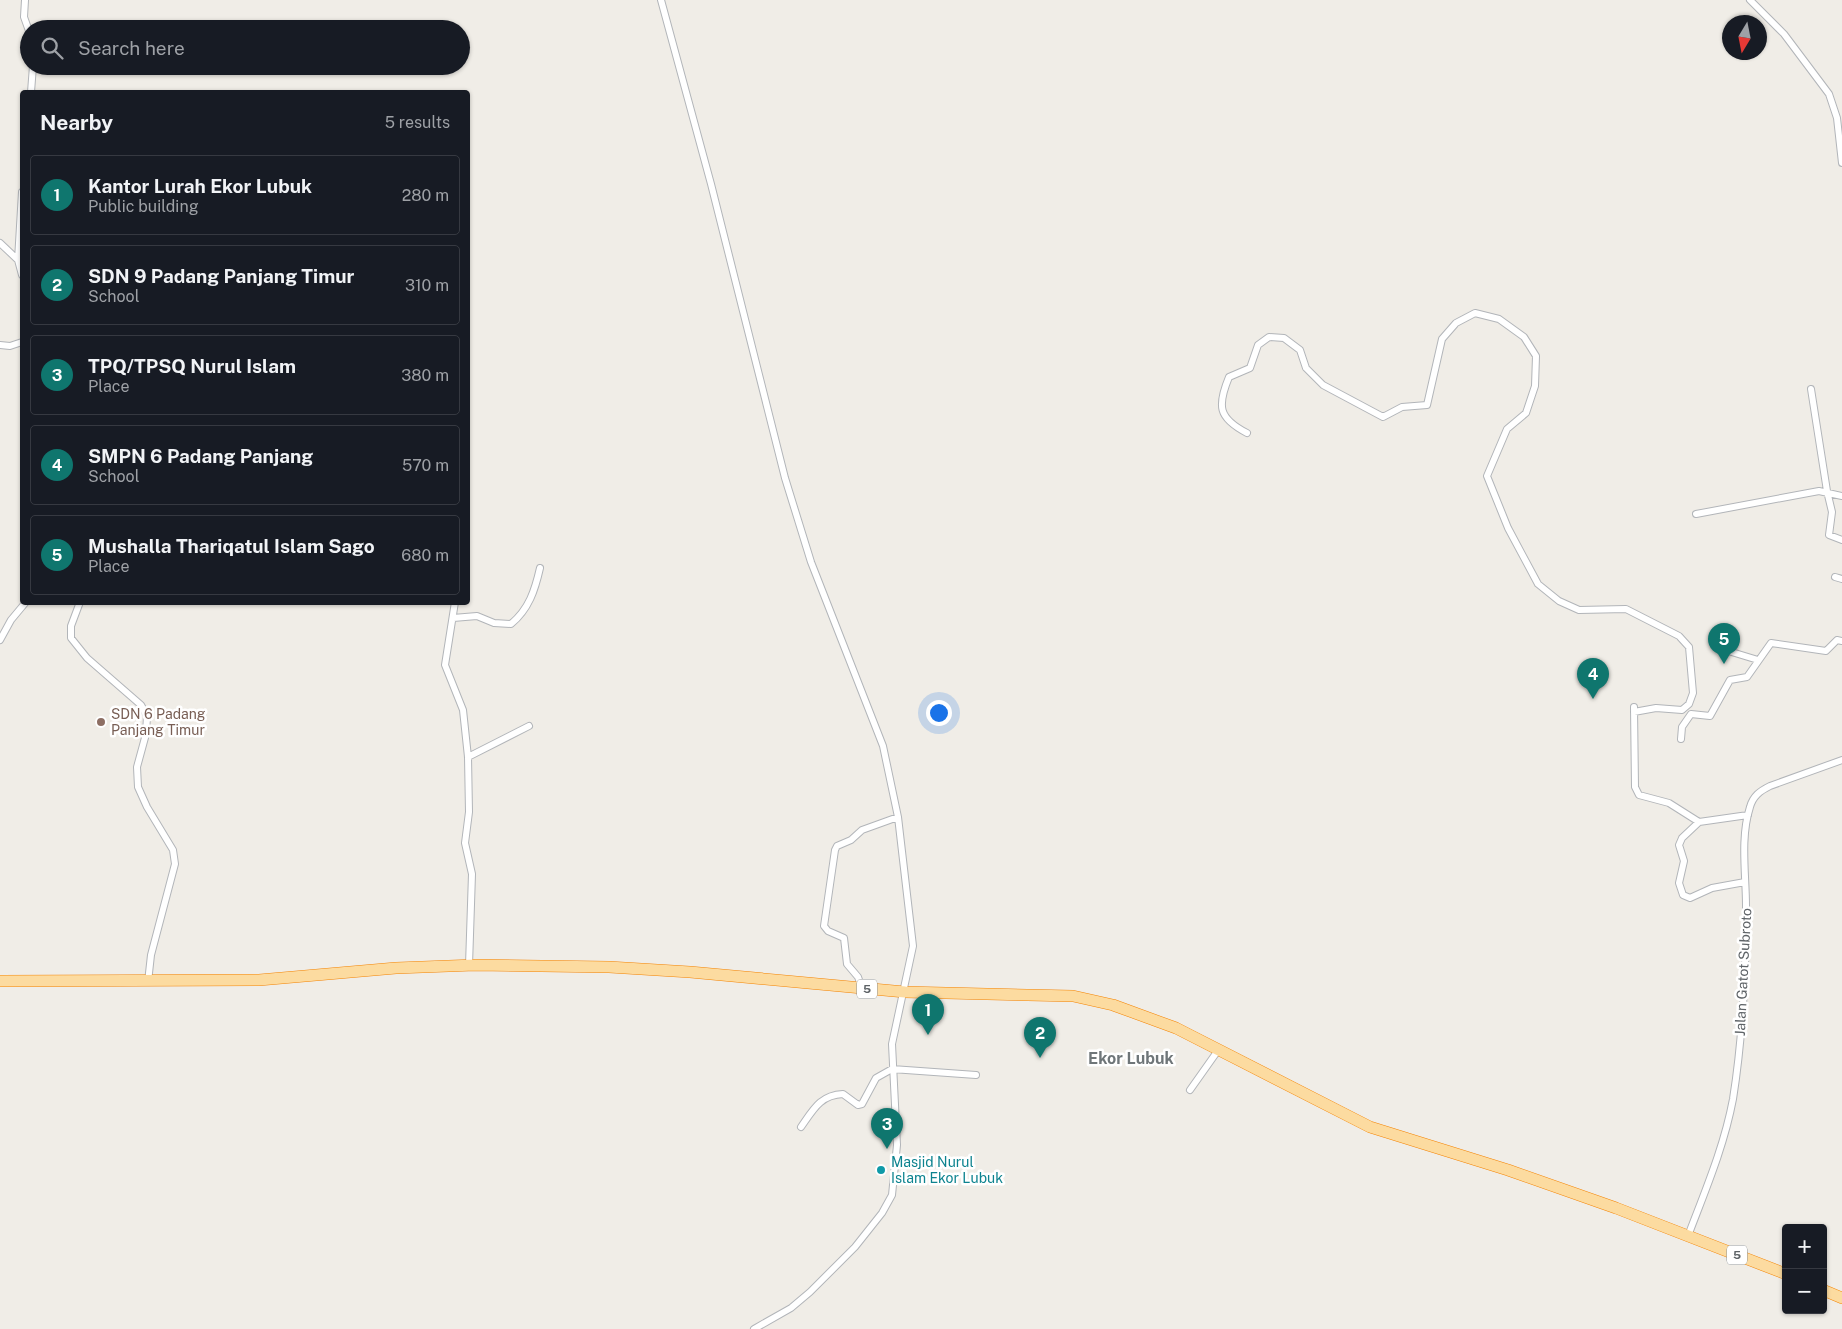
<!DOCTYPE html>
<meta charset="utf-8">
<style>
:root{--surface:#171b24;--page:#242831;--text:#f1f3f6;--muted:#9ea1a6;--line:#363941;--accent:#0f766e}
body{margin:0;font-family:"Public Sans",sans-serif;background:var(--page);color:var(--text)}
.controls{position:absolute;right:15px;bottom:15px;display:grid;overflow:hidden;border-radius:5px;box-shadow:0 1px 4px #0004}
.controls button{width:45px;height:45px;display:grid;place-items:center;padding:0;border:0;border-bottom:1px solid var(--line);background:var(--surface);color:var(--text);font:25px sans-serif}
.compass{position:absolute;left:1722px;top:15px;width:45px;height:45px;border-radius:50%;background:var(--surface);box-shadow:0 1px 4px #0004;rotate:190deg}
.you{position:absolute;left:938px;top:712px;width:18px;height:18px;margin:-12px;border:4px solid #fff;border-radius:50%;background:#1a73e8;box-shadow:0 0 0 8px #1a73e833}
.badge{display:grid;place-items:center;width:32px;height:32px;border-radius:50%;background:var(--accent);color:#fff;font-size:16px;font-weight:700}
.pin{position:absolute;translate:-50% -41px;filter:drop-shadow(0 1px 2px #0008)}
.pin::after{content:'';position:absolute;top:26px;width:18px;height:15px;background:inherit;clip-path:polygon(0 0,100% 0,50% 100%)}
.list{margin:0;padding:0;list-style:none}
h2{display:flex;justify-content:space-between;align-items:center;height:65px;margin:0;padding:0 20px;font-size:21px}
h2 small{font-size:16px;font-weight:400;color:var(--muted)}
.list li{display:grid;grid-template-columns:32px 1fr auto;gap:15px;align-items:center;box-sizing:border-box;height:80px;margin:0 10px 10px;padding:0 10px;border:1px solid var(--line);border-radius:5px}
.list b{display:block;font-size:19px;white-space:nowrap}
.list p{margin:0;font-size:16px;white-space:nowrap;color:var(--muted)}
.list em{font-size:16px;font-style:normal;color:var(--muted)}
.icon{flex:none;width:28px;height:28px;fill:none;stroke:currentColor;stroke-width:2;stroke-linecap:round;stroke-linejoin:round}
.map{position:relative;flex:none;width:1842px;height:1329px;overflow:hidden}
.search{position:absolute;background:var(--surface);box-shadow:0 1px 4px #0004;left:20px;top:20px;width:450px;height:55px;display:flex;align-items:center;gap:12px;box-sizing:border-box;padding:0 18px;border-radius:28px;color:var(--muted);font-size:19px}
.panel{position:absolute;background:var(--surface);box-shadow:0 1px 4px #0004;left:20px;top:90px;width:450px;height:515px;border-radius:5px}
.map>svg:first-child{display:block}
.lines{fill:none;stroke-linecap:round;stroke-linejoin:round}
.minor-casing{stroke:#b2b5b9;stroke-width:8}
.trunk-casing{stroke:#f48404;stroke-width:12}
.minor{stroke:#fff;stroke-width:6}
.trunk{stroke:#fcdba0;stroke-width:11}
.education-dot{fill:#8d6e63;stroke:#fff;stroke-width:2}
.culture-dot{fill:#0f9aa8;stroke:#fff;stroke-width:2}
.labels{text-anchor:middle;stroke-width:5;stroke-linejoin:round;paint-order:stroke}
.shield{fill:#fff;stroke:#8e9295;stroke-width:1}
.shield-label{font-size:12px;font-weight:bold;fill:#5e6367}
.education-label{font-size:14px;fill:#785e54;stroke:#fff;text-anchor:start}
.street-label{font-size:14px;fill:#5e6367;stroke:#fff}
.culture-label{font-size:14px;fill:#0d838f;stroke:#fff;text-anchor:start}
.quarter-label{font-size:16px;font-weight:bold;fill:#6f7679;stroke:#fff}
</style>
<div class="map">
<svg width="1842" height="1329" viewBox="0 0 1842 1329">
<rect width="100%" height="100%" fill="#f0ede7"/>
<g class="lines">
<g class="minor-casing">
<path id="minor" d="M 25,0 L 24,17 L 29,31
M 661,0 L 711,184 L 785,478 L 811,562 L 883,746 L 898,817 L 913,946 L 892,1044 L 897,1145 L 892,1195 L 882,1213 L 855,1247 L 810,1292 L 791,1308 L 754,1329
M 1750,0 L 1784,34 L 1829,94 L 1837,118 L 1842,163
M 31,92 L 33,66
M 22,192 L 18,260 L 22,275
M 0,243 L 18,260
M 0,345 L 10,346 L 22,342
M 1811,389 L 1827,491 L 1832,512 L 1829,535 L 1842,540
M 1247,433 C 1218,418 1217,406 1229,377 L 1250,368 L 1258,345 L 1269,337 L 1284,338 L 1300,350 L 1306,368 L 1323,385 L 1383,417 L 1402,407 L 1427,405 L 1442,339 L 1456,323 L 1475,313 L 1499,319 L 1524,337 L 1536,356 L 1535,386 L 1526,413 L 1507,429 L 1487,476 L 1508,528 L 1538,584 L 1559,601 L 1579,610 L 1626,609 L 1679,636 L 1689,647 L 1693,693 L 1689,704 L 1682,710 L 1656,708 L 1634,712
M 1696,514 L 1819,491 L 1842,496
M 1835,577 L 1842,579
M 80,602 L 71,626 L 71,638 L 87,658 L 141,705 L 147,716 L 146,734 L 137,767 L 138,787 L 147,807 L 173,850 L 175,864 L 151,955 L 148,982
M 455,602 L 445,665 L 463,710 L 468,757 L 469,812 L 465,843 L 472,874 L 469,965
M 453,618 L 477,616 L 494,623 L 511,624 C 529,609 535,590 540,568
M 0,640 L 11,620 L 26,602
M 1725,650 L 1758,660
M 1634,707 L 1635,787 L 1639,795 L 1669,803 L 1699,822 L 1748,815
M 1681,739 L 1682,727 L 1691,714 L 1710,716 L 1730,680 L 1747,677 L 1771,643 L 1826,651 L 1837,640 L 1842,641
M 468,757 L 529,726
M 1699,822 L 1682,838 L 1679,845 L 1684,861 L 1679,883 L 1683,895 L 1690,898 L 1712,888 L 1745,882
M 862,988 L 858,977 L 847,964 L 844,938 L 828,931 L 824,926 L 835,850 L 837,846 L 851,840 L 862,830 L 898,817
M 1190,1090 L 1219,1049
M 801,1127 C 813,1110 820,1095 843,1094 L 858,1105 L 862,1104 L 876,1078 L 892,1069 L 976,1075
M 1688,1236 C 1705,1191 1724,1147 1733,1099 C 1743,1036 1746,970 1746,906 C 1746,874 1740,838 1750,807 C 1753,796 1760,791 1770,786 L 1842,760"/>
</g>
<g class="trunk-casing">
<path id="trunk" d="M 0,981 L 259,980 L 396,968 L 475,965 L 609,967 L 690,972 L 905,992 L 1073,996 L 1113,1005 L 1176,1028 L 1370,1127 L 1508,1170 L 1616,1208 L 1786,1274
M 1823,1290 L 1842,1298"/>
</g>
<use href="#minor" class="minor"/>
<use href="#trunk" class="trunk"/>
</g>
<circle class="education-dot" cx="101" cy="722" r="5"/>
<circle class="culture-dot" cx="881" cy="1170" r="5"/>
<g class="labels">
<g class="shield">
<rect x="857" y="979.5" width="20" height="19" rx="4"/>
<rect x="1727" y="1245.5" width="20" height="19" rx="4"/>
</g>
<g class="shield-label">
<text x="867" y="993">5</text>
<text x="1737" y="1259">5</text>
</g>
<g class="education-label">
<text x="111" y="719">SDN 6 Padang<tspan x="111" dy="16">Panjang Timur</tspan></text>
</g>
<g class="street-label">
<text transform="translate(1743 972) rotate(-87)" y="5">Jalan Gatot Subroto</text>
</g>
<g class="culture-label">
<text x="891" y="1167">Masjid Nurul<tspan x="891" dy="16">Islam Ekor Lubuk</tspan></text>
</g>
<g class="quarter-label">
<text x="1131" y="1064">Ekor Lubuk</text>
</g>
</g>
</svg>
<div class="controls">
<button>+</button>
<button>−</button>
</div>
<svg class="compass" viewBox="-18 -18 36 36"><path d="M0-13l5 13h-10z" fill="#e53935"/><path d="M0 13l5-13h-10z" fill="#9ea1a6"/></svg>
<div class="you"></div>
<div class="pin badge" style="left:928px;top:1035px">1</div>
<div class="pin badge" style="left:1040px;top:1058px">2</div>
<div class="pin badge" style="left:887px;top:1149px">3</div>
<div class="pin badge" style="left:1593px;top:699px">4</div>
<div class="pin badge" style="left:1724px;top:664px">5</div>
<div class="search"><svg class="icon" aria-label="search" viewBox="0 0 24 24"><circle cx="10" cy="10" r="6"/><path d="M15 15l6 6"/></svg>Search here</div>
<section class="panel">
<h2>Nearby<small>5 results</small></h2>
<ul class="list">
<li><span class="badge">1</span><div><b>Kantor Lurah Ekor Lubuk</b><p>Public building</p></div><em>280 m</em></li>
<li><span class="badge">2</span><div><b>SDN 9 Padang Panjang Timur</b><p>School</p></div><em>310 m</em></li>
<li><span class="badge">3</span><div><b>TPQ/TPSQ Nurul Islam</b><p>Place</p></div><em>380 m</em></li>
<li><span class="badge">4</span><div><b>SMPN 6 Padang Panjang</b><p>School</p></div><em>570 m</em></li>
<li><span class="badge">5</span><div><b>Mushalla Thariqatul Islam Sago</b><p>Place</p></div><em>680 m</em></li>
</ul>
</section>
</div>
